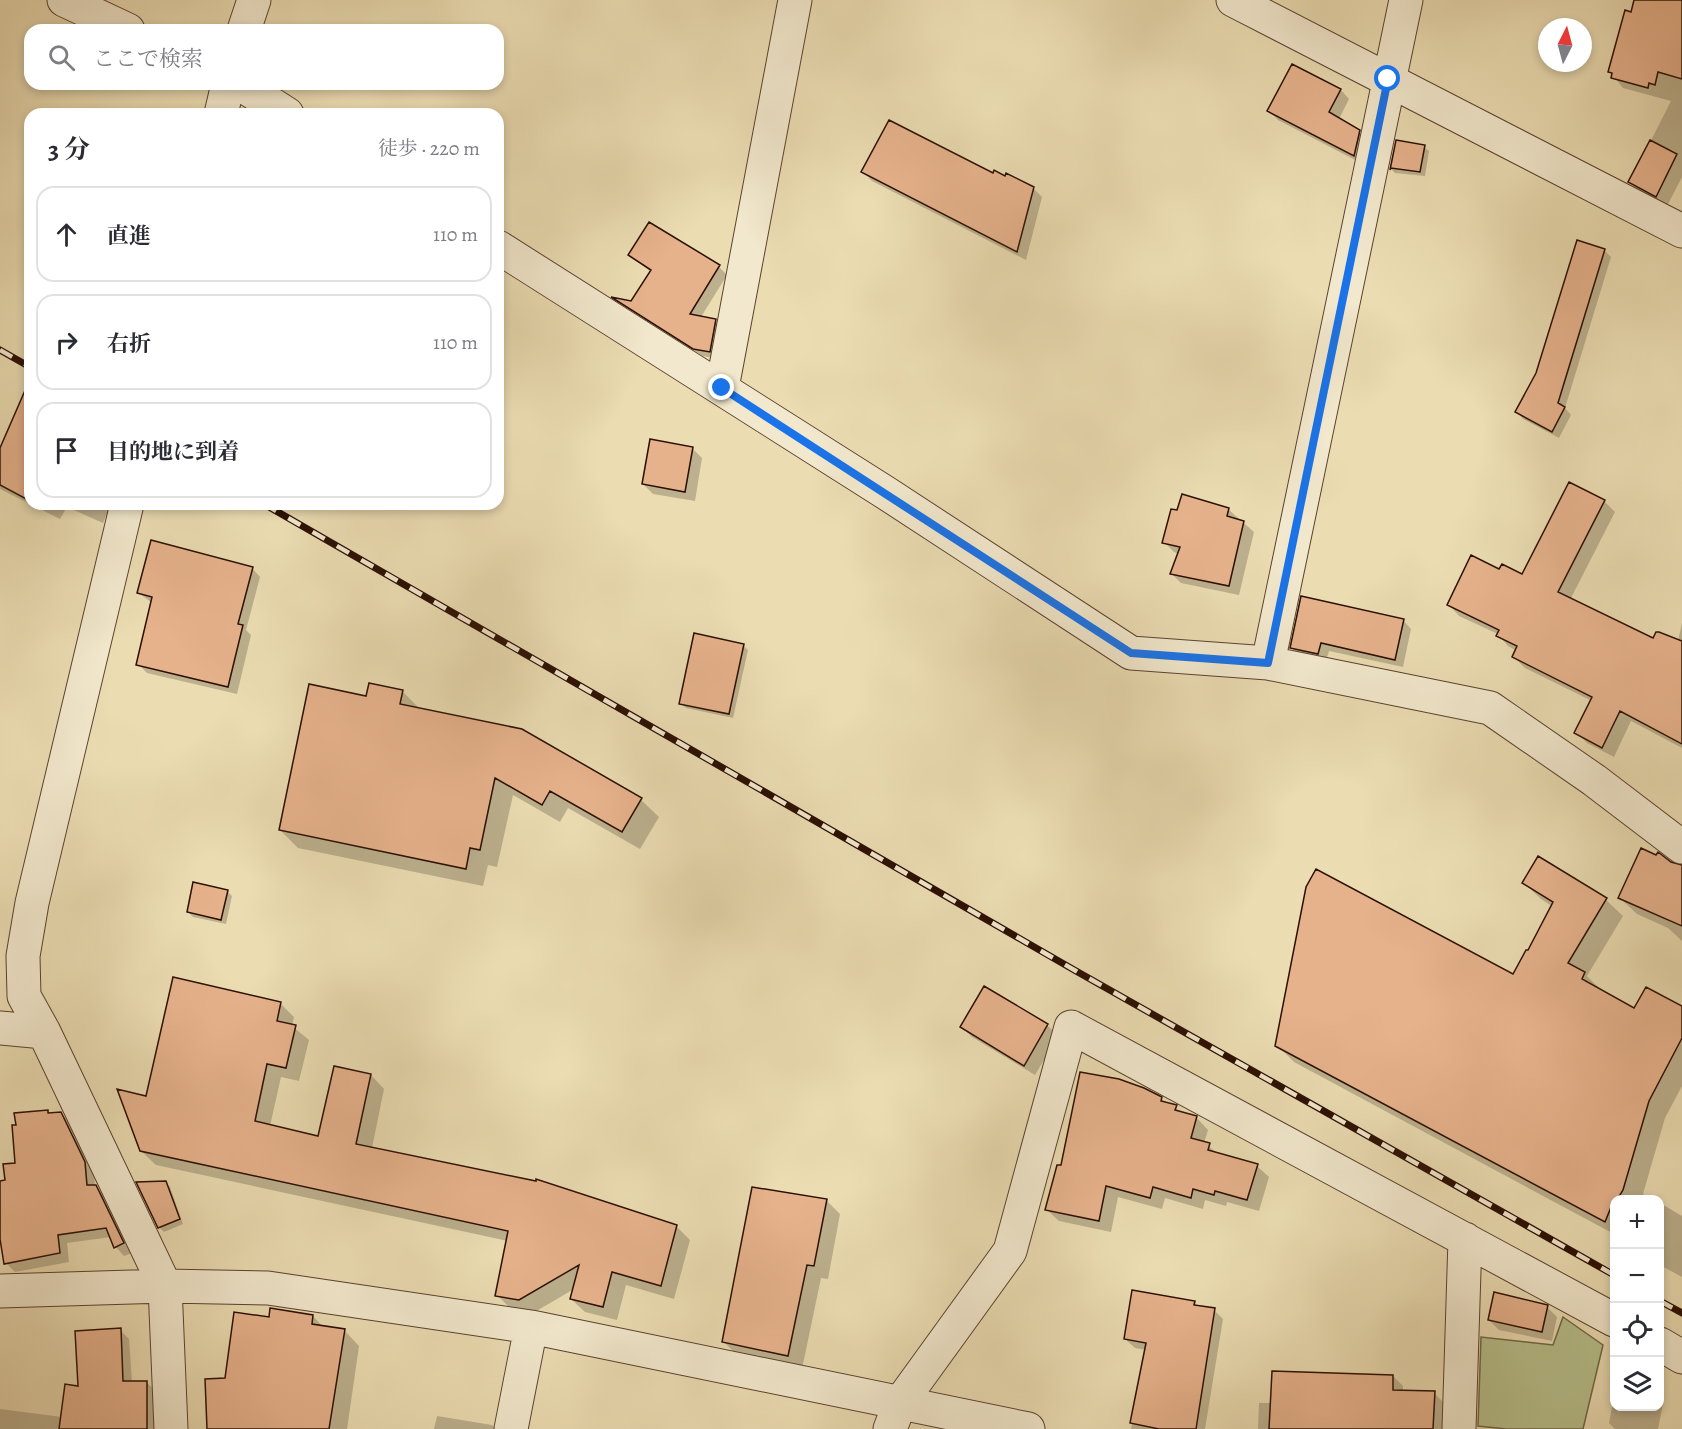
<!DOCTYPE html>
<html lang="ja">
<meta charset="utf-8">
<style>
:root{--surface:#fff;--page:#f2f2f3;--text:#2b2b33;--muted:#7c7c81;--line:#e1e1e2}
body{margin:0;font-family:Alegreya,"Noto Serif JP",serif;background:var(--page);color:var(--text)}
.controls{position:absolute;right:18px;bottom:18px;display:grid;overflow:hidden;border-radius:12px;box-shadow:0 3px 9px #0003}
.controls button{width:54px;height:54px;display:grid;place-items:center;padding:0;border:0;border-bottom:2px solid var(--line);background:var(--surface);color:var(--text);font:30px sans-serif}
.compass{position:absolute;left:1538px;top:18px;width:54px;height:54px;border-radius:50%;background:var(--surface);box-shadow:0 3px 9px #0003;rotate:6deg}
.stop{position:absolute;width:18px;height:18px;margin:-14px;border:4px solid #1a73e8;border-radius:50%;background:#fff}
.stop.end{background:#1a73e8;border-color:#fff;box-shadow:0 2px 6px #0008}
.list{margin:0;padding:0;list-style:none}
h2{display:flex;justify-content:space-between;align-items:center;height:78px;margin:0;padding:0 24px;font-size:26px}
h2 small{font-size:20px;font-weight:400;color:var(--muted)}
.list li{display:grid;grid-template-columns:39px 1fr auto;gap:18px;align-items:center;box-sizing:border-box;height:96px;margin:0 12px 12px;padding:0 12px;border:2px solid var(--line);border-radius:18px}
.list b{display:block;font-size:22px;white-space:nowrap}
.list em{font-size:20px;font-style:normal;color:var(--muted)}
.icon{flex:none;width:33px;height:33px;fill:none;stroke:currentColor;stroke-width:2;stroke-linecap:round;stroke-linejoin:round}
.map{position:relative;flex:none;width:1682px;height:1429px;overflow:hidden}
.search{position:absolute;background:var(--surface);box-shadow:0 3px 9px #0003;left:24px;top:24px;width:480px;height:66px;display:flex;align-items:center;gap:15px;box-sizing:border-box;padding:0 21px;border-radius:18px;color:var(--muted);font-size:22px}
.panel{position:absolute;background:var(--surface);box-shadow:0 3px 9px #0003;left:24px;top:108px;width:480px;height:402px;border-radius:18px}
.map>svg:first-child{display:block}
.green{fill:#b7c08c;stroke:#716848;stroke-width:1.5}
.shadow{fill:#0003}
.building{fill:#e6b28c;stroke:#2b0f03;stroke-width:1.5}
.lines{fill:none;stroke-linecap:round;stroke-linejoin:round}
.minor-casing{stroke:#5b422f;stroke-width:35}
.minor{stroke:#f2e8cd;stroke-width:33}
.rail-casing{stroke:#2b0f03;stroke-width:7}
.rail{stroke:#f2e8cd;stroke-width:4.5;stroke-dasharray:14;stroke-linecap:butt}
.route{stroke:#1a73e8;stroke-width:8}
</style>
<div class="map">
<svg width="1682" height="1429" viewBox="0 0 1682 1429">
<rect width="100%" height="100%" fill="#ebdcb2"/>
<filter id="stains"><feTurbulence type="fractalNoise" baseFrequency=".00333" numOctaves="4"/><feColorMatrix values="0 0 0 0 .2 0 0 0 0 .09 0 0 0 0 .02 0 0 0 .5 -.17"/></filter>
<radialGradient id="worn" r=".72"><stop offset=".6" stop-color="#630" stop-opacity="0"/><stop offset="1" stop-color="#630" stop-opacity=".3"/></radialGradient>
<path class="green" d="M 1563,1317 L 1603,1345 L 1583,1429 L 1506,1429 L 1478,1426 L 1481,1337 L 1553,1345 Z"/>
<path class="shadow" d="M 1636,0 L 1682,0 L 1682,177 L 1667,206 L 1641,193 L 1630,182 L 1671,101 L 1623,88 L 1610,72 Z
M 1293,66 L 1341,90 L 1349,99 L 1339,119 L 1368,140 L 1363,164 L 1278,120 L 1269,111 Z
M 890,122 L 1005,178 L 1033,188 L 1042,197 L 1026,260 L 872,181 L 863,172 Z
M 1397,142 L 1424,147 L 1429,151 L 1425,176 L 1395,173 L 1391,169 Z
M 1604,250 L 1611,257 L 1565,408 L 1571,415 L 1559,438 L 1523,419 L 1517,412 Z
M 630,255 L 719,267 L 727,275 L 701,317 L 715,320 L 723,329 L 718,359 L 703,356 L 616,299 L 631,302 L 651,272 Z
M 30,432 L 30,504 L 0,489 L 0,452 Z
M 692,448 L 702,458 L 695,501 L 653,494 L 643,484 Z
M 1570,484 L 1604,501 L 1615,512 L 1571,598 L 1654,640 L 1678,641 L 1682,623 L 1682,748 L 1631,721 L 1614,757 L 1587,743 L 1576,732 L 1592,701 L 1525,668 L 1514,657 L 1517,651 L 1508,646 L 1498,634 L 1459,616 L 1449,605 L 1500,571 L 1522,576 Z
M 30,504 L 111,504 L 103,523 L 67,507 L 60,519 Z
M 1228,509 L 1254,532 L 1239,595 L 1181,583 L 1171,573 L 1179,554 L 1174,552 L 1164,542 L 1178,512 Z
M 252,568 L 260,577 L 246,630 L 251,635 L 237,694 L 147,673 L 138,664 L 152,603 L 139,593 Z
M 1403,620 L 1411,629 L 1403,667 L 1329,651 L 1326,661 L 1300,656 L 1292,648 Z
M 743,645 L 748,650 L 733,718 L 686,708 L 681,704 Z
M 402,691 L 420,709 L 522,730 L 641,800 L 659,817 L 640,849 L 568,808 L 560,822 L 513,795 L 497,867 L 488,865 L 483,886 L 298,848 L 280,830 L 367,698 Z
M 1539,858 L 1606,900 L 1623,916 L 1587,976 L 1601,990 L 1635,1010 L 1682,1008 L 1682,1086 L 1665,1118 L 1643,1194 L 1653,1200 L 1614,1200 L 1614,1234 L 1294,1062 L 1277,1045 L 1513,976 L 1553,907 L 1541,899 L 1524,883 Z
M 1671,864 L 1682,865 L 1682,941 L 1668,928 L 1637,914 L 1620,898 Z
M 227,891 L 232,896 L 226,924 L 193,917 L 188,912 Z
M 985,988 L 1048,1026 L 1058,1036 L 1035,1075 L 972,1037 L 962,1027 Z
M 280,1003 L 294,1017 L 292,1026 L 309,1040 L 299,1081 L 281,1077 L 270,1126 L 320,1138 L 371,1075 L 384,1089 L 372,1148 L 676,1226 L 690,1240 L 674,1299 L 626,1285 L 617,1320 L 585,1312 L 571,1299 L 574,1289 L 533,1313 L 511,1309 L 497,1295 L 508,1241 L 156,1165 L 141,1151 L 147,1098 Z
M 1161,1099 L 1183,1113 L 1197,1118 L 1208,1130 L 1204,1143 L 1220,1155 L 1257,1166 L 1269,1177 L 1259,1211 L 1227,1202 L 1226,1206 L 1205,1200 L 1203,1209 L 1165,1198 L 1162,1209 L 1118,1197 L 1111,1232 L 1059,1221 L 1047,1210 L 1062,1167 Z
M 61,1113 L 70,1123 L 94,1173 L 95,1186 L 105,1196 L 132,1253 L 124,1256 L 116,1247 L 111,1237 L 67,1243 L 69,1262 L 15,1272 L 6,1263 L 0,1221 L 0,1182 L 7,1181 L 17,1164 Z
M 165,1182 L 170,1187 L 183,1224 L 164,1232 L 159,1227 Z
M 826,1200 L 840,1214 L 828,1279 L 821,1278 L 802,1369 L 738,1356 L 724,1342 Z
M 1660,1203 L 1682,1216 L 1682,1277 L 1660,1265 Z
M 1194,1302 L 1199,1307 L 1214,1310 L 1223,1319 L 1205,1429 L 1131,1429 L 1146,1350 L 1135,1348 L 1125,1339 Z
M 1547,1307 L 1557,1317 L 1552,1341 L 1499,1330 L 1489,1320 Z
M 313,1316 L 324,1328 L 344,1330 L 359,1346 L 347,1429 L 226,1429 L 270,1319 Z
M 120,1330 L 129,1339 L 132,1382 L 146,1382 L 156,1391 L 154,1429 L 0,1429 L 0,1409 L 62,1417 Z
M 1393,1376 L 1403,1386 L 1403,1391 L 1434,1393 L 1444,1403 L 1443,1429 L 1258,1429 L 1259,1403 L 1272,1403 Z
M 1660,1395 L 1664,1399 L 1658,1429 L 1615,1429 L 1609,1423 L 1614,1397 L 1614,1406 L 1660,1406 Z
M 437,1416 L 492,1425 L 496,1429 L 434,1429 Z"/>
<path class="building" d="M 1634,0 L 1682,0 L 1682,79 L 1658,72 L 1655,85 L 1649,83 L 1648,88 L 1611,78 L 1612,73 L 1608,72 L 1625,10 L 1631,12 Z
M 1292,64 L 1341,89 L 1329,112 L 1360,130 L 1354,156 L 1267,111 Z
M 889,120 L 993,173 L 994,170 L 1005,176 L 1006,173 L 1034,187 L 1017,252 L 861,172 Z
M 1396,140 L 1425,145 L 1420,172 L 1391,168 L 1390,170 Z
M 1650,140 L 1677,154 L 1656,197 L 1628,182 Z
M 649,222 L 720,265 L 690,314 L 716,319 L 710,352 L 693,349 L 611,297 L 631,301 L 651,270 L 628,255 Z
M 1577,240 L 1605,249 L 1558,403 L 1565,407 L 1552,432 L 1515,412 L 1536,373 Z
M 30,379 L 30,501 L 0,485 L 0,448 Z
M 650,439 L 693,447 L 685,492 L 642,484 Z
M 1569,482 L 1605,500 L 1558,592 L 1653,638 L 1656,632 L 1659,632 L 1682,641 L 1682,744 L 1620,711 L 1602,748 L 1574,733 L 1592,697 L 1512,657 L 1517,646 L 1496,636 L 1499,630 L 1447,605 L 1471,555 L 1499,569 L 1502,564 L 1522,574 Z
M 1182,494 L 1229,508 L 1227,516 L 1244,521 L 1229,586 L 1170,574 L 1180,547 L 1162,543 L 1171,509 L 1177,510 Z
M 151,540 L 253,567 L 238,624 L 243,625 L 228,687 L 136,665 L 152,597 L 137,593 Z
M 1301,596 L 1404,619 L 1395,660 L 1321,643 L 1318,654 L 1290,648 Z
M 694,633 L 744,644 L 729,714 L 679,704 Z
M 369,683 L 403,690 L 400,704 L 522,729 L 642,798 L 622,832 L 550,791 L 542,805 L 495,778 L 480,850 L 470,848 L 466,869 L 279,830 L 309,684 L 366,696 Z
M 1641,848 L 1656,855 L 1658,852 L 1671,862 L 1682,865 L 1682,926 L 1618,898 Z
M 1538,856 L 1607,898 L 1568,963 L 1585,972 L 1582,979 L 1634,1008 L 1646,987 L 1682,1006 L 1682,1038 L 1649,1101 L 1623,1190 L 1617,1200 L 1614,1200 L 1605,1222 L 1275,1046 L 1306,887 L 1316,869 L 1513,974 L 1526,950 L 1528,950 L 1553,902 L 1522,883 Z
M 193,882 L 228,890 L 221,920 L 187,912 Z
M 173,977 L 281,1002 L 277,1021 L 296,1025 L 286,1068 L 267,1064 L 255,1121 L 318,1136 L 334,1066 L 371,1074 L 356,1144 L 536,1181 L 536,1179 L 677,1225 L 661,1286 L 612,1272 L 603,1307 L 570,1299 L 579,1265 L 519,1300 L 495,1296 L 508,1231 L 140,1151 L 117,1089 L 146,1096 Z
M 984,986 L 1048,1024 L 1024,1066 L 960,1027 Z
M 1080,1072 L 1119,1079 L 1144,1088 L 1162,1097 L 1161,1101 L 1177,1105 L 1175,1110 L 1197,1116 L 1191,1138 L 1210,1143 L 1208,1150 L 1258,1164 L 1247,1200 L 1215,1191 L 1214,1195 L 1193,1189 L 1191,1198 L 1153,1187 L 1150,1198 L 1106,1186 L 1099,1221 L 1045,1210 L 1057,1165 L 1061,1165 Z
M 48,1110 L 48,1113 L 61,1112 L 85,1162 L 87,1185 L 96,1185 L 124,1243 L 114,1248 L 106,1228 L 58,1235 L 60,1253 L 4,1264 L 0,1239 L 0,1181 L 5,1180 L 3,1164 L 15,1163 L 12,1125 L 16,1125 L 14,1113 Z
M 166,1181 L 180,1219 L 158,1228 L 136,1182 Z
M 752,1187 L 827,1199 L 814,1266 L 807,1265 L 788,1356 L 722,1342 Z
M 1132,1290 L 1195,1301 L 1194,1305 L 1215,1308 L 1196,1429 L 1159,1429 L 1130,1423 L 1146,1343 L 1124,1339 Z
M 1494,1292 L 1548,1305 L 1542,1332 L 1488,1320 Z
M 270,1308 L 313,1315 L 312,1324 L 345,1329 L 329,1429 L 207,1429 L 205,1379 L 225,1378 L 234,1312 L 269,1317 Z
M 121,1328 L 123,1381 L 147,1381 L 147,1429 L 59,1429 L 65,1384 L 78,1386 L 75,1331 Z
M 1272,1371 L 1393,1375 L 1393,1390 L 1435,1391 L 1433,1429 L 1269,1429 Z"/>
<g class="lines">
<g class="minor-casing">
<path id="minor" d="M 64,0 L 128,30
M 1233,0 L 1682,231
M 244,30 L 254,0
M 240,84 L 287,114
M 221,114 L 228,84
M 498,247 L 886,493 L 1131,653 L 1268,663 L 1490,708 L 1594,780 L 1682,847
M 722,388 L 795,0
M 127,504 L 32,903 L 23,956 L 24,996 L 44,1032 L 165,1286 L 171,1429
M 1268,663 L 1406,0
M 0,1028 L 44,1032
M 0,1291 L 165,1286 L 268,1288 L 531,1327 L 1028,1429
M 1660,1344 L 1682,1357
M 511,1429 L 531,1327
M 890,1429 L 900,1403 L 1010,1251 L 1071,1027 L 1614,1320
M 1459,1429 L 1465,1239"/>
</g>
<use href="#minor" class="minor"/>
<g class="rail-casing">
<path id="rail" d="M 0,350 L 30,367
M 264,504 L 1076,971 L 1614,1275
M 1660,1301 L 1682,1313"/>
</g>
<use href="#rail" class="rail"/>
</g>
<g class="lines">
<path class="route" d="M 722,388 L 1131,653 L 1268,663 L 1388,79"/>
</g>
<rect width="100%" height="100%" filter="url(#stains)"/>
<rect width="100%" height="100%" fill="url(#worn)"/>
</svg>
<div class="controls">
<button>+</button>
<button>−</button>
<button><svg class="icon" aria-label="locate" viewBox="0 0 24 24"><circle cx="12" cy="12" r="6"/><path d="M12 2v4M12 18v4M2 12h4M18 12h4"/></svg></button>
<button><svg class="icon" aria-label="layers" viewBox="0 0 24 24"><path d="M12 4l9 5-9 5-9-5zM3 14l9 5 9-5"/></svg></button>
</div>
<svg class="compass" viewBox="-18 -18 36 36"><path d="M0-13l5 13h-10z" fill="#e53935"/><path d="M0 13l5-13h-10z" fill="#7c7c81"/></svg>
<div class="stop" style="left:1388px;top:79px"></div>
<div class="stop end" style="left:722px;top:388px"></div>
<div class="search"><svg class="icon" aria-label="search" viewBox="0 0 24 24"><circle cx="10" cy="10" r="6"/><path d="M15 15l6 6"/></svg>ここで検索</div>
<section class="panel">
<h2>3 分<small>徒歩 · 220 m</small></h2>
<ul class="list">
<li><svg class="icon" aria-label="ahead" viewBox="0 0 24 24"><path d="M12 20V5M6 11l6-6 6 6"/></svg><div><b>直進</b></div><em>110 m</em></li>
<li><svg class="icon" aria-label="right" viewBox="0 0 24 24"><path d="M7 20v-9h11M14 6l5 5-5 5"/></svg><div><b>右折</b></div><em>110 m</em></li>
<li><svg class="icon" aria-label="arrive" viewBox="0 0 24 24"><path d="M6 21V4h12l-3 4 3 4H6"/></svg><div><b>目的地に到着</b></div></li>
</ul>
</section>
</div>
